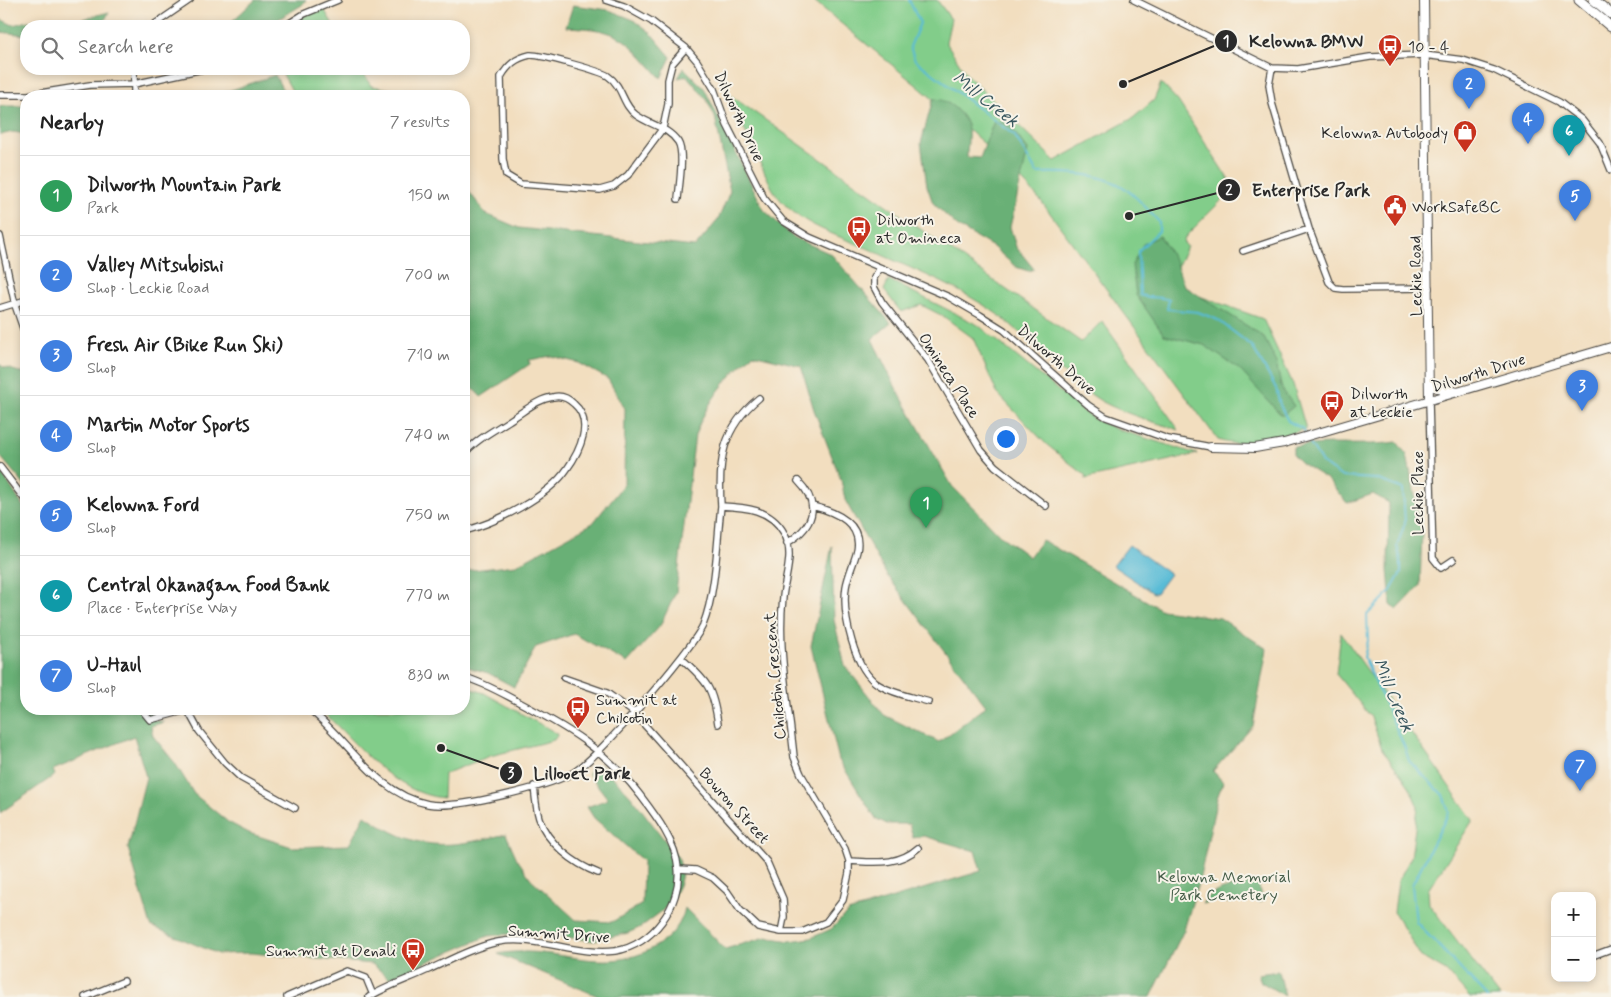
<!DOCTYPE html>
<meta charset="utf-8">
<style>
:root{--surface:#fff;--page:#f2f2f2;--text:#222;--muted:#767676;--line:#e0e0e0;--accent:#7c3aed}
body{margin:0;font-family:Mynerve,sans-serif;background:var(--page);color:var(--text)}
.controls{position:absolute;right:15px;bottom:15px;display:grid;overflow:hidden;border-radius:10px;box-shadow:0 2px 8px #0003}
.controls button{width:45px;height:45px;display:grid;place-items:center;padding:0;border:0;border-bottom:1px solid var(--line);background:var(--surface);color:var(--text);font:25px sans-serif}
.you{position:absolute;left:1005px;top:438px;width:18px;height:18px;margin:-12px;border:4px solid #fff;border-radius:50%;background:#1a73e8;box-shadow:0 0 0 8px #1a73e833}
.badge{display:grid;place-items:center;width:32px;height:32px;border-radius:50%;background:var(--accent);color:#fff;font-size:16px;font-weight:700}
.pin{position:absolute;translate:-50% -41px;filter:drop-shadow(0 1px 2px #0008)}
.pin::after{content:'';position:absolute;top:26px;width:18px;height:15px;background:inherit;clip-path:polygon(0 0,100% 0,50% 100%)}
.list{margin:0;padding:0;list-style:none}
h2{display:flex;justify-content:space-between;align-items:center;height:65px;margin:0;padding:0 20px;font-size:21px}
h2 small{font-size:16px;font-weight:400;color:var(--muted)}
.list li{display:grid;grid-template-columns:32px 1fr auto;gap:15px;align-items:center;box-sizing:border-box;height:80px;padding:0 20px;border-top:1px solid var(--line)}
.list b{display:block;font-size:19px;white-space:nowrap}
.list p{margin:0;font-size:16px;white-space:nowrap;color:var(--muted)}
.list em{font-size:16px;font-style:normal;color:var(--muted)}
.icon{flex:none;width:28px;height:28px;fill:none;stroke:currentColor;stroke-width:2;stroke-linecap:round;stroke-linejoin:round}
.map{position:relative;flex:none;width:1611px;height:997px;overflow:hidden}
.search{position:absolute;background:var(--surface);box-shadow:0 2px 8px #0003;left:20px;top:20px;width:450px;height:55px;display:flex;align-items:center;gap:12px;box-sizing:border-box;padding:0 18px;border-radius:20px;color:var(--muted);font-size:19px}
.panel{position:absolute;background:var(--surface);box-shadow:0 2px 8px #0003;left:20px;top:90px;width:450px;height:625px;border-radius:20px}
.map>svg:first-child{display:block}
.green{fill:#82cd8a;stroke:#567c5a}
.forest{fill:#69b076;stroke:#4a6e50}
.water{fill:#58bbd6;stroke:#427380}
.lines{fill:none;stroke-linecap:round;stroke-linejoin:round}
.stream{stroke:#58bbd6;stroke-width:2}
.minor-casing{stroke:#494641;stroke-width:8}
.major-casing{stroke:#494641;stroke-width:10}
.highway-casing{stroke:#494641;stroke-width:11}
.minor{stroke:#fff;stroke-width:5.5}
.major{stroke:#fff;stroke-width:8}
.highway{stroke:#fff;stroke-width:9}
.labels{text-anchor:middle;stroke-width:4;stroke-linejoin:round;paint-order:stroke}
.poi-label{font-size:16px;fill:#2b2b2b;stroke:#f7f3e8;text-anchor:start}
.street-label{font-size:16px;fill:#2b2b2b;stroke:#f7f3e8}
.park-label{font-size:16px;fill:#455c48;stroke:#f7f3e8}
.water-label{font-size:18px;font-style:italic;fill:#38565e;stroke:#f7f3e8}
.leader{fill:none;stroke:#2b2b2b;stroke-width:2}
.callout-dot{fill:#2b2b2b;stroke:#f7f3e8;stroke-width:2}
.mark-label{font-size:15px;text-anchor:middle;font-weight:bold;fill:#fff}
.callout-label{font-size:18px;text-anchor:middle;font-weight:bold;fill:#2b2b2b;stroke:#f7f3e8;stroke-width:4;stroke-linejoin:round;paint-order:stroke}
</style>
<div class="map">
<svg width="1611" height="997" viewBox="0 0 1611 997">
<rect width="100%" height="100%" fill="#f7f3e8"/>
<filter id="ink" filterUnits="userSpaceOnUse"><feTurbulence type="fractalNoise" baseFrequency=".02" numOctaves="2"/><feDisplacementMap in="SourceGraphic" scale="10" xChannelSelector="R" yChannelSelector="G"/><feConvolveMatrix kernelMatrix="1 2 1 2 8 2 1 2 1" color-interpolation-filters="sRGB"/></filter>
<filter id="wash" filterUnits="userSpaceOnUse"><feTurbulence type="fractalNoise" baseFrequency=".0096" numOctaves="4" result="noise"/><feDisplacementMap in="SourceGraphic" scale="20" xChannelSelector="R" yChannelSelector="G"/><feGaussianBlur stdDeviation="1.12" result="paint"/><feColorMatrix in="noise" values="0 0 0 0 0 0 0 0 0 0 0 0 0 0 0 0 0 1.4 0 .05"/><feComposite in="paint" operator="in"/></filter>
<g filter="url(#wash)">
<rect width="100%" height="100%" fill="#f2debf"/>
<path class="green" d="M 813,0 L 937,0 L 951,19 L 946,42 L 966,74 L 1055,161 L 1133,118 L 1154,100 L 1161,83 L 1178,101 L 1234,188 L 1186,236 L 1183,242 L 1187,246 L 1186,249 L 1173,275 L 1180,289 L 1263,319 L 1293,384 L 1306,429 C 1279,436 1246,450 1218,440 L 1041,201 C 973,126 890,65 813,0 Z
M 322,6 L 334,26 L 285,26 Z
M 280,69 L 361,69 L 371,86 L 401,91 L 409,96 L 295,96 Z
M 727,93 L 1081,342 L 1102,321 L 1179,430 C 1154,422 1125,414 1101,401 C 1063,378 1033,340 997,314 C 962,289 921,273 882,255 C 844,236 795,227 772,188 Z
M 889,280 L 978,325 L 1092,418 L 1116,429 L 1197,454 L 1085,479 L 1086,476 L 1046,444 L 997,393 L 973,338 L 943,316 L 921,305 L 901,312 L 884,290 Z
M 1341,633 L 1473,820 L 1428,890 L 1429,904 L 1500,997 L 1469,997 L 1446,971 L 1421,957 L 1394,912 L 1398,881 L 1411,857 L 1418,807 L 1409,786 L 1382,749 L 1371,717 L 1336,674 Z
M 464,686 L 484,693 L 558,734 L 554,740 L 490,756 L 444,774 L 443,798 C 392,793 357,743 322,711 L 325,709 L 464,709 Z"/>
<path class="forest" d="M 255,0 L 306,0 L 302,5 L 267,26 L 227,26 Z
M 573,5 L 609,10 L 634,20 L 649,31 L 671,57 L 661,78 C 626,39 622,29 566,27 Z
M 109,12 L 102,26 L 56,26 Z
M 0,19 L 13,25 L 28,21 L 50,26 L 26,26 L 26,35 L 0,32 Z
M 684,68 L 704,88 L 764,210 L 793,237 L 831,254 L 891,323 L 872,339 L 896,388 L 952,486 L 1001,536 L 1029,557 L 1042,540 L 1162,610 L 1220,618 L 1267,649 L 1253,726 L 1213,771 L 1223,782 L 1217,798 L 1200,877 L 1184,930 L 1151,997 L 600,997 L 498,954 C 555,943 606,980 659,944 C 672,936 682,923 685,908 L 725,949 L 766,937 L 790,941 L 811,938 L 831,929 L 848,912 L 981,871 L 975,851 L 924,836 L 913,838 L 909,824 L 887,824 L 875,818 L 839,760 L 811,646 L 832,546 L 834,620 L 845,666 L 884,715 L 939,742 L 986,706 L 886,574 L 845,500 L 841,480 L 814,410 L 801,366 L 753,354 C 727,377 707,402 695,435 L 676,592 L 660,626 L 627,663 L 574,634 L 536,647 L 514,687 L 488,673 L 464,666 L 464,571 L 516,565 L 593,523 L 624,484 L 625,409 L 608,379 L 579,363 L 551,356 L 529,360 L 530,364 L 481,397 L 464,379 L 464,185 L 486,214 L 519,228 L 695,247 L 718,220 L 730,191 L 715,117 L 707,100 L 687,76 L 678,78 Z
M 275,75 L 286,96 L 220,96 L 220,94 Z
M 933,99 C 947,98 966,115 968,129 C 969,138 967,148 967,157 L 980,158 L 994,121 L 1008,124 L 1028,150 L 1010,227 L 1016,247 L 1034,269 L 1028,271 L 1016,267 L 993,247 L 957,226 L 933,203 L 927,186 L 921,143 Z
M 0,106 L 26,106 L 26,134 L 13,132 L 0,135 Z
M 1160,236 L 1176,263 L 1184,286 L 1263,336 L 1275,359 L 1282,389 L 1294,406 L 1282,416 L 1240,370 L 1204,345 L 1164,335 L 1136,295 L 1132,265 L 1143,244 Z
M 0,364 L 3,367 L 26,374 L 26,487 L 0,456 Z
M 1397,442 L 1407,455 L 1422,532 L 1420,586 L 1397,610 L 1391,605 L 1388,570 L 1389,503 L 1373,494 L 1347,503 L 1327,479 L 1301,463 L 1293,455 L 1293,447 C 1328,441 1362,447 1397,442 Z
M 0,470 L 26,511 L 26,709 L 149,709 L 155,720 L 164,722 L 151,726 L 153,736 L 175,763 L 194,794 L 228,822 L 249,833 L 292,847 L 349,845 L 365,815 C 418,852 445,849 506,834 L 517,859 L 531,879 L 576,920 L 612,922 L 642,904 L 643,861 L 594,818 L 587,807 L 608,799 L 588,773 L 601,765 L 631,796 L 679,859 L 682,873 L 680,883 L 671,902 L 662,911 L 641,927 L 628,933 L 593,941 L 532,932 L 488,936 L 389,978 L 372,964 L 251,953 L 218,954 L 151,926 L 128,848 L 146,777 L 134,736 L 53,770 L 55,775 L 0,813 Z
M 1258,882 L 1262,902 L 1259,902 L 1253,898 L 1229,903 L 1217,900 L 1202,904 C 1213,886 1240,886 1258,882 Z
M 1279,971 L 1285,996 L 1261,982 L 1258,974 Z"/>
<path class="water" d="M 1129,545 L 1170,574 L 1156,593 L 1153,593 L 1113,566 Z"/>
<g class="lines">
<path class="stream" d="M 909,0 L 920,23 L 910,47 L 915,60 L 1015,136 L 1037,173 C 1062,172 1101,173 1123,187 C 1137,196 1148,210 1159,222 L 1159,231 L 1138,251 L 1140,295 C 1150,299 1161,296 1169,300 L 1167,309 L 1198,312 L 1218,320 L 1252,346 L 1276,388 L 1280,405 L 1288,421 L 1303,429 L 1306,435
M 1307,439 L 1322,463 L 1342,477 L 1376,479 L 1403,489 L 1405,523 L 1397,546 L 1401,561 L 1401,573 L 1390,592 L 1367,615 L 1368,641 L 1364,657 L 1405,748 L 1409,761 L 1443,795 L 1449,812 L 1412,885 L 1416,922 L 1487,997"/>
</g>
</g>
<g filter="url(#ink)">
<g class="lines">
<g class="minor-casing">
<path id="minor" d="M 606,0 L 624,6 L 651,21 L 686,48 L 697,61 L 714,89 L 727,125 L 764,198 L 783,221 L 809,237 L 949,297 L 980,315 L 1004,330 L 1088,405 L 1106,417 L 1168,439 L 1211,447
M 1134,0 L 1272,68 L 1298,69 L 1370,57 L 1424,55 L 1463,60 L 1494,70 L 1559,102 L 1582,120 L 1600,143 L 1611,170
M 152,26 L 190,0
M 285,26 L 304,14 L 338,0
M 1272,68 L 1269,85 L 1272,103 L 1309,229 L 1329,282 L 1335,288 L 1343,289 L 1429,288
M 134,69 L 134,96
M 0,95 L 28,95 L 90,85 L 134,84 L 203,69
M 678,199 C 679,186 685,153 678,142 C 668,127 650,125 636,115 C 622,105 623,86 608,76 C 601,71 539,54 530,55 C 516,58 508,65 501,77 L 503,159 L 506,175 L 521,184 L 600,190 L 614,186 L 628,175 L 663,128 L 668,104 L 668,80 L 672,64 L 686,48
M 0,236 L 15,305 L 26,337
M 1243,251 L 1309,229
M 880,268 L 874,278 L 874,287 L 882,302 L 928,360 L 981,450 L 995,466 L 1046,506
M 0,308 L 26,300
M 1429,401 L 1433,558 L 1441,568 L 1453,560
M 464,454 C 476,439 497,429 513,418 C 526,410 538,399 553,397 C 561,395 568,398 574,404 C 594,421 580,451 567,469 C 548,497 496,523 464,531
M 0,467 L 26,501
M 721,506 C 718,461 722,428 759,398
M 812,506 C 833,511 863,522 857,551 C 854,563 848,575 846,587 C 842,614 854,670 879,685 C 894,694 912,697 929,702
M 787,543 C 813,527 822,505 798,481
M 681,658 C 708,682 713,688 718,724
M 564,678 L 607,693 L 633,712 L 767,862 L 783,899 L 784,917 L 781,932
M 141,709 L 150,720 L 187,710
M 187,709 L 199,731 L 225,763 L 241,778 L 295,808
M 309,709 C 348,739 375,794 428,804 C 455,810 545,787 571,774 C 595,762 692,650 703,625 C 716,593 717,541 721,506 C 745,507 771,509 784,533 C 795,553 785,576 783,597 C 777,649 789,705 794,757 L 801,774 L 845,849 L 849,861 L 849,873 L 843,900 L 826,922 L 802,932 L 781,932 L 758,927 L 740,910 L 727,891 L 713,878 L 696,870 L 679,869
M 534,786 C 535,796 536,808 539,818 C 547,843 574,864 598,873
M 849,861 C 874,862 898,866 918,848
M 1592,956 L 1611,949
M 85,997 L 124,981
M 287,997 L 347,971 L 366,978 L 373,995
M 369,997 C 387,986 409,979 428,970 C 450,960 474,947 498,942 C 537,935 576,956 615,951 C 652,946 682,905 678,868 C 676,842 656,816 640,795 C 604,748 566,727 515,700 C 498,691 482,682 464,677"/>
</g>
<g class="major-casing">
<path id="major" d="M 1424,0 L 1429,401
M 1430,383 L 1434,387 L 1458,392
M 1211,447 L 1255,448 L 1284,443 L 1611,347"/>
</g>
<g class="highway-casing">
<path id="highway" d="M 1579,0 L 1611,27
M 1594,0 L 1611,14"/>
</g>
<use href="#minor" class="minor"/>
<use href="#major" class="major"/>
<use href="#highway" class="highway"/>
</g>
</g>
<defs>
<g id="bus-pin" transform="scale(1.25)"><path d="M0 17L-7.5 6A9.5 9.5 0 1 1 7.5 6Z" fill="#c8321e" stroke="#f7f3e8"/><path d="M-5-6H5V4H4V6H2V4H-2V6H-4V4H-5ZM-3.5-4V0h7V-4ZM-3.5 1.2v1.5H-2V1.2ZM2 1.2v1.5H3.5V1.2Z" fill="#fff"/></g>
<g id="shop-pin" transform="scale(1.25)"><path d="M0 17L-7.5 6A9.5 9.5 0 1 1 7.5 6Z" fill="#c8321e" stroke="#f7f3e8"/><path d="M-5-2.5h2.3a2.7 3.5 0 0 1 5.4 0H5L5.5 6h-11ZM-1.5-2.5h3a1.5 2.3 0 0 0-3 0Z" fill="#fff"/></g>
<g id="civic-pin" transform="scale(1.25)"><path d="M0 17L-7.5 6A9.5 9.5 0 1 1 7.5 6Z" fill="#c8321e" stroke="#f7f3e8"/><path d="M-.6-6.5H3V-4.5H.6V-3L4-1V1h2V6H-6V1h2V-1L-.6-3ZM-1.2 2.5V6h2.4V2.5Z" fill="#fff"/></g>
</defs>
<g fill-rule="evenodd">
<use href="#bus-pin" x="1390" y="46"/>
<use href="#shop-pin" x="1465" y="132"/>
<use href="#civic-pin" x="1395" y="206"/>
<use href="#bus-pin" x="859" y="228"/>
<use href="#bus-pin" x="1332" y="402"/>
<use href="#bus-pin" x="578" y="708"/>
<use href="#bus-pin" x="413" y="950"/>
</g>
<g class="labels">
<g class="poi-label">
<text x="1408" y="52">10 - 4</text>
<text x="1448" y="138" text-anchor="end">Kelowna Autobody</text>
<text x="1412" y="212">WorkSafeBC</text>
<text x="876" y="225">Dilworth<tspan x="876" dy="18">at Omineca</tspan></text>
<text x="1350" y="399">Dilworth<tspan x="1350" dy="18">at Leckie</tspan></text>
<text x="596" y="705">Summit at<tspan x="596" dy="18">Chilcotin</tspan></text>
<text x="396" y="956" text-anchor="end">Summit at Denali</text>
</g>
<g class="street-label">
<text transform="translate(740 116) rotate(65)" y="6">Dilworth Drive</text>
<text transform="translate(1415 276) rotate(-91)" y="6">Leckie Road</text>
<text transform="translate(1057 359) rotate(41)" y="6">Dilworth Drive</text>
<text transform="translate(1478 372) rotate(-17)" y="6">Dilworth Drive</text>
<text transform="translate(950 375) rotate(57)" y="6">Omineca Place</text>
<text transform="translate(1417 493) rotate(-90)" y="6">Leckie Place</text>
<text transform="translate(774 676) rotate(-95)" y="6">Chilcotin Crescent</text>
<text transform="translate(735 805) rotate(48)" y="6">Bowron Street</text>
<text transform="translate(559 933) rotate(4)" y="6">Summit Drive</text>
</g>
<g class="park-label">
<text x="1224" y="882">Kelowna Memorial<tspan x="1224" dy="18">Park Cemetery</tspan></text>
</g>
<g class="water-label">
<text transform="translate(986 99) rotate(38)" y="6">Mill Creek</text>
<text transform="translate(1394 695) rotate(67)" y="6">Mill Creek</text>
</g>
</g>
<path class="leader" d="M1123 84L1226 41M1129 216L1229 190M441 748L511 773"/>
<g class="callout-dot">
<circle cx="1123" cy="84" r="5"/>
<circle cx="1129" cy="216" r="5"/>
<circle cx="441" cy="748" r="5"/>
<circle cx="1226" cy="41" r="12"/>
<circle cx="1229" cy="190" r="12"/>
<circle cx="511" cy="773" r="12"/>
</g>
<g class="mark-label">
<text x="1226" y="46">1</text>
<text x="1229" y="195">2</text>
<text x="511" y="778">3</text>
</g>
<g class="callout-label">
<text x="1306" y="47">Kelowna BMW</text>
<text x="1311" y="196">Enterprise Park</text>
<text x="582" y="779">Lillooet Park</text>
</g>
</svg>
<div class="controls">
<button>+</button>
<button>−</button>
</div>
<div class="you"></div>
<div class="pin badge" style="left:926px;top:528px;background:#2e9e5b">1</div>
<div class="pin badge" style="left:1469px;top:109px;background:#3f7fe0">2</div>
<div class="pin badge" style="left:1582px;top:411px;background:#3f7fe0">3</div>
<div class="pin badge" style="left:1528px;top:144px;background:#3f7fe0">4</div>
<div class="pin badge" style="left:1575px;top:221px;background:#3f7fe0">5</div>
<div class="pin badge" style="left:1569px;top:156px;background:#0f9aa8">6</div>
<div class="pin badge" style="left:1580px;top:791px;background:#3f7fe0">7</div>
<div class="search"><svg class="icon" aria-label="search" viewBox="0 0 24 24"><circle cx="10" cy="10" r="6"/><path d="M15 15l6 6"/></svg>Search here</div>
<section class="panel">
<h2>Nearby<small>7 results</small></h2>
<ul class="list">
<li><span class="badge" style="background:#2e9e5b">1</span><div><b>Dilworth Mountain Park</b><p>Park</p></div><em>150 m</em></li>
<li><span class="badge" style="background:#3f7fe0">2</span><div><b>Valley Mitsubishi</b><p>Shop · Leckie Road</p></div><em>700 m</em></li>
<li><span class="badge" style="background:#3f7fe0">3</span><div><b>Fresh Air (Bike Run Ski)</b><p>Shop</p></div><em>710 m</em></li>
<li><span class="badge" style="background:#3f7fe0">4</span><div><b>Martin Motor Sports</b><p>Shop</p></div><em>740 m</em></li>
<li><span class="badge" style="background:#3f7fe0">5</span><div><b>Kelowna Ford</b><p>Shop</p></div><em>750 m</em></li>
<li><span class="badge" style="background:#0f9aa8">6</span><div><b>Central Okanagan Food Bank</b><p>Place · Enterprise Way</p></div><em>770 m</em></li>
<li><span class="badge" style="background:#3f7fe0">7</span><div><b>U-Haul</b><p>Shop</p></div><em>830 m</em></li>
</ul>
</section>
</div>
